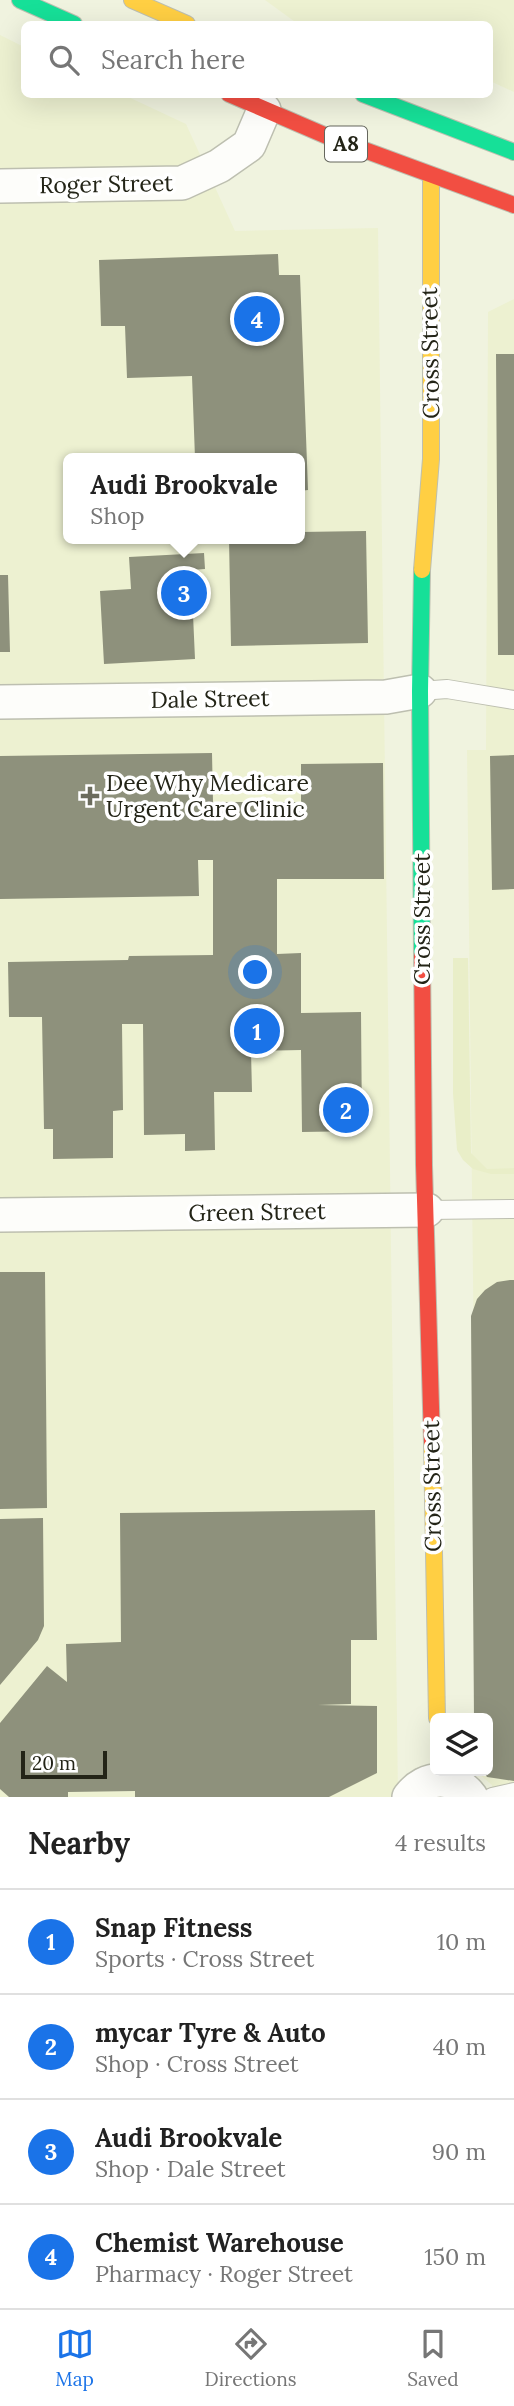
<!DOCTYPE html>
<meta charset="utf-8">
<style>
:root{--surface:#fff;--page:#f2f2f2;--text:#222;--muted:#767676;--line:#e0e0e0;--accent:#1a73e8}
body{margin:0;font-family:Lora,serif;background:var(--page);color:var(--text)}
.controls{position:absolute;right:21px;bottom:21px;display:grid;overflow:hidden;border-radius:10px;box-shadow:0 7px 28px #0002}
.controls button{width:63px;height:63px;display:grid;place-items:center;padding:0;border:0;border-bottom:2px solid var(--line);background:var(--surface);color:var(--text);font:35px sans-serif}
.scale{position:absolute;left:21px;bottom:18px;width:86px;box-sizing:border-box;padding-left:7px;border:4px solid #232417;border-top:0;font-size:19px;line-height:24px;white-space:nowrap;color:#232417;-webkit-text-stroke:5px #fff;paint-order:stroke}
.you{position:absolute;left:256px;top:973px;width:24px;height:24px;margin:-18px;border:5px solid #fff;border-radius:50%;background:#1a73e8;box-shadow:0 0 0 10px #1a73e833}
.badge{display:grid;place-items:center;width:46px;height:46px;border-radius:50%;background:var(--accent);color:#fff;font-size:23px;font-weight:700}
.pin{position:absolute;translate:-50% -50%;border:4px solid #fff;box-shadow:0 2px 7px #0006}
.popup{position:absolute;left:63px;top:453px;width:242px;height:91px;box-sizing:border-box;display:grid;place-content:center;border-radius:10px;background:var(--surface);filter:drop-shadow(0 2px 5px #0005);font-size:23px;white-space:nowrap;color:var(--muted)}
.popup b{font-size:26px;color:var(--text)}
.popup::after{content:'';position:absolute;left:50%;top:100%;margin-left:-14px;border:14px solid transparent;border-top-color:var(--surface)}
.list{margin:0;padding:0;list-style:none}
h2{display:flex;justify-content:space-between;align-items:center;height:91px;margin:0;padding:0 28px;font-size:30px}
h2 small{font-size:23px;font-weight:400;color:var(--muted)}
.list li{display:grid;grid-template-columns:46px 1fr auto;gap:21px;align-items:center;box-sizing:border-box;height:105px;padding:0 28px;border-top:2px solid var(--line)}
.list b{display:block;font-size:26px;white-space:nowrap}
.list p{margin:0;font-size:23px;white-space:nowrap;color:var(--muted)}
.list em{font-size:23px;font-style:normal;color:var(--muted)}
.icon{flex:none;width:38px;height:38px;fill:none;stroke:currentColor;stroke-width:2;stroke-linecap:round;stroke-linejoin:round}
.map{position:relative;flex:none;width:514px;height:1797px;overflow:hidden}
.search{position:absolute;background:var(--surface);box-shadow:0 7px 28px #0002;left:21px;right:21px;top:21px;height:77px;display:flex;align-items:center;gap:18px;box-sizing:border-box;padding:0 24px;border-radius:10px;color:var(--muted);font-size:26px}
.sheet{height:511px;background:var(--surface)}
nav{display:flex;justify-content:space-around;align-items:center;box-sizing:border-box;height:98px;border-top:2px solid var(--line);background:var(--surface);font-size:19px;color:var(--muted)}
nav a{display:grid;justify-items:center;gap:4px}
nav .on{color:var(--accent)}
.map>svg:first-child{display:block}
.built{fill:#edf1d1;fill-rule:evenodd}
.green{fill:#e9eec8}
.building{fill:#8e917c}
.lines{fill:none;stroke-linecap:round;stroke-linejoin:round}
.lane-casing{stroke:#bdbfb0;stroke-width:20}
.street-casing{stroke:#bdbfb0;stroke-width:36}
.fast-casing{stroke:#bdbfb0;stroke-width:18}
.slow-casing{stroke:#bdbfb0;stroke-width:18}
.jam-casing{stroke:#bdbfb0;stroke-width:18}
.lane{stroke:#fdfdfa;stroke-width:18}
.street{stroke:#fdfdfa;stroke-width:33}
.fast{stroke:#16e098;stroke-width:16}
.slow{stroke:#ffcf43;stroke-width:16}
.jam{stroke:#f24e42;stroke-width:16}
.poi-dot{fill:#6b6c5d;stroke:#fff;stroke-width:2.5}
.labels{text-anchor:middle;stroke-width:7;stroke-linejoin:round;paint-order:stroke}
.shield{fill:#fff;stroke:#65665d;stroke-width:2}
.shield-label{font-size:21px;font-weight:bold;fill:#232417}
.street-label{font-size:23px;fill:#232417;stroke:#fff}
.poi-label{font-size:23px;fill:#232417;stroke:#fff;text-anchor:start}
</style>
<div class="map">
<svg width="514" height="1797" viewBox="0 0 514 1797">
<rect width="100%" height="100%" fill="#f0f3df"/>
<path class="built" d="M 265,0 L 514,0 L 514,92 L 490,81 L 490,24 L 298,24 Z
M 0,35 L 24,47 L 24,94 L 124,95 L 186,124 L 235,231 L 378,228 L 398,1797 L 0,1797 ZM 68,458 L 300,458 L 300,539 L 68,539 Z
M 514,299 L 514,1797 L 492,1797 L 492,1785 L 478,1773 L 478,1771 L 488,1771 L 488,1718 L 478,1718 L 467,750 L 486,750 L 488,312 Z"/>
<path class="green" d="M 453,958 L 468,958 L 471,1153 L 487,1169 L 514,1168 L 514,1174 L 491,1174 L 473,1169 L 463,1160 L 457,1150 L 453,1093 Z"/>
<path class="building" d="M 278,254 L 279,275 L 300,275 L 308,490 L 300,491 L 300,458 L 195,458 L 192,376 L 127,378 L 125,326 L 101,326 L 99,260 Z
M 496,354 L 514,354 L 514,655 L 498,655 Z
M 366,531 L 368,643 L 231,646 L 229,539 L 300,539 L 300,532 Z
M 204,553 L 205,569 L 191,570 L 195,659 L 104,664 L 100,591 L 131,589 L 129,557 Z
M 0,575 L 8,575 L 10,652 L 0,652 Z
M 212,753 L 213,802 L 301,802 L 301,764 L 383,763 L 384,879 L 277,879 L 277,954 L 301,953 L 301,1013 L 361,1012 L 362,1131 L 302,1132 L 301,1050 L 251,1051 L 252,1092 L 214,1092 L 215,1150 L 185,1151 L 185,1134 L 144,1135 L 143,1024 L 122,1024 L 123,1110 L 113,1111 L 113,1158 L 53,1159 L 53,1129 L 44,1129 L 42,1017 L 9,1017 L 8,962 L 128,960 L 129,956 L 213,955 L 213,860 L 198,860 L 199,896 L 0,899 L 0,756 Z
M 514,755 L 514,889 L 492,890 L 490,756 Z
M 0,1272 L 45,1272 L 47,1508 L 0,1509 Z
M 510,1280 L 514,1280 L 514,1781 L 487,1777 L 483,1771 L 488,1771 L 488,1718 L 474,1718 L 471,1316 L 477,1299 L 485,1290 L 497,1282 Z
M 375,1510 L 377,1640 L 351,1640 L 351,1704 L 318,1705 L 377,1706 L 377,1773 L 329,1797 L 135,1797 L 135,1791 L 68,1792 L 68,1797 L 9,1797 L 0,1789 L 0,1723 L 47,1666 L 67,1682 L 66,1644 L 121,1642 L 120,1513 Z
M 43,1518 L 44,1626 L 38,1640 L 0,1685 L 0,1519 Z"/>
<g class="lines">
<g class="lane-casing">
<path id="lane" d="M 420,691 L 447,689 L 514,700
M 427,1210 L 514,1209
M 492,1797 L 514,1792"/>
</g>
<g class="street-casing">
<path id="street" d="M 0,186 L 182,183 L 219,166 L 249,145 L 264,110
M 0,702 L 386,697 L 420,691
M 0,1215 L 427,1210
M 409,1797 C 426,1775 454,1774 471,1797"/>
</g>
<g class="fast-casing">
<path id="fast" d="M 20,0 L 74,24
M 363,94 L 514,152
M 422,570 L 420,691 L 422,956"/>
</g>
<g class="slow-casing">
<path id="slow" d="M 132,0 L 187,24
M 422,570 L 431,459 L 431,175
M 432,1442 L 437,1718"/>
</g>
<g class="jam-casing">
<path id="jam" d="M 229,94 L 329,137 L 514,205
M 422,956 L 424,1165 L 432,1442"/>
</g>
<use href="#lane" class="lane"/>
<use href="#street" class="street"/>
<use href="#fast" class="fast"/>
<use href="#slow" class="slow"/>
<use href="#jam" class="jam"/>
</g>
<path class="poi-dot" d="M86.5 785.5h7v7h7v7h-7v7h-7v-7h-7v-7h7z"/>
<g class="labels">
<rect class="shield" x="325" y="126.5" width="42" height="35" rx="5"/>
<g class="shield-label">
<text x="346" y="151">A8</text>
</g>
<g class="street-label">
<text transform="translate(106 184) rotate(-1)" y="8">Roger Street</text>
<text transform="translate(430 353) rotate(-91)" y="8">Cross Street</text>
<text transform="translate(210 699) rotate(-1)" y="8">Dale Street</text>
<text transform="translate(422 919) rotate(-90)" y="8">Cross Street</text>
<text transform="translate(257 1212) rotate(-1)" y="8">Green Street</text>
<text transform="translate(432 1486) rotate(-91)" y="8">Cross Street</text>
</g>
<g class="poi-label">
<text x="106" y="791">Dee Why Medicare<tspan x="106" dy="26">Urgent Care Clinic</tspan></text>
</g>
</g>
</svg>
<div class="controls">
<button><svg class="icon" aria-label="layers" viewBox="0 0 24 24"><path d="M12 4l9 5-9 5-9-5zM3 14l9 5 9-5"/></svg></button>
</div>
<div class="scale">20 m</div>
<div class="you"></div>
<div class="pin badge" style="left:257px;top:1031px">1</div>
<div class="pin badge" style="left:346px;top:1110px">2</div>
<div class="pin badge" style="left:184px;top:593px">3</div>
<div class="popup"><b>Audi Brookvale</b>Shop</div>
<div class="pin badge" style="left:257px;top:319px">4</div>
<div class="search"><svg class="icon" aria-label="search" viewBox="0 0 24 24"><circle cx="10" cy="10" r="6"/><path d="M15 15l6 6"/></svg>Search here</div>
</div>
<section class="sheet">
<h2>Nearby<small>4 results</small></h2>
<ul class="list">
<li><span class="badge">1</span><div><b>Snap Fitness</b><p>Sports · Cross Street</p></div><em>10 m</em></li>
<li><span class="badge">2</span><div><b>mycar Tyre &amp; Auto</b><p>Shop · Cross Street</p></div><em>40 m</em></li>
<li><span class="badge">3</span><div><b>Audi Brookvale</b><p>Shop · Dale Street</p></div><em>90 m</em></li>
<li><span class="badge">4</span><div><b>Chemist Warehouse</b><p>Pharmacy · Roger Street</p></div><em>150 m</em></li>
</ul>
</section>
<nav>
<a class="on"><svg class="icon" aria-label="map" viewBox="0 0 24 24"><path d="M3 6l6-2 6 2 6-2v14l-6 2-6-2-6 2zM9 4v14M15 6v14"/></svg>Map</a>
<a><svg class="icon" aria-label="directions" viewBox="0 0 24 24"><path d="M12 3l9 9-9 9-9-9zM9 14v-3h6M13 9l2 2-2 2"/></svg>Directions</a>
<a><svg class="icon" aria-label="saved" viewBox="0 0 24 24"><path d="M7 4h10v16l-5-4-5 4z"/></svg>Saved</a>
</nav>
